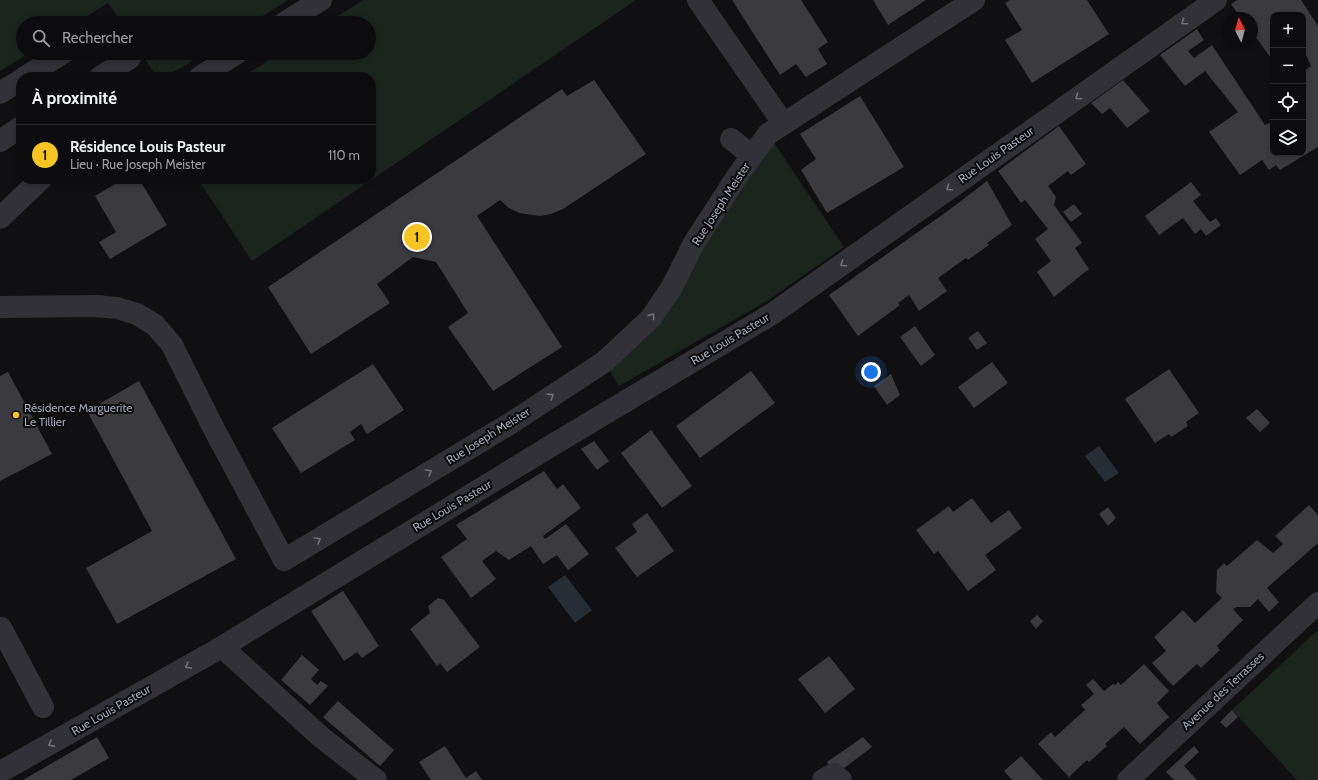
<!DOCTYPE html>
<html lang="fr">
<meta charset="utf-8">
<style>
:root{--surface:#0c0c0e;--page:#151517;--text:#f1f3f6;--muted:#9a9b9e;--line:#2c2c2e;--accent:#f7c423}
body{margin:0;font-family:Cabin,sans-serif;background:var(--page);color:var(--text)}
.controls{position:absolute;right:12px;top:12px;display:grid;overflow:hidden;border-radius:8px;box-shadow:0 2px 6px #0003}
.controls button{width:36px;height:36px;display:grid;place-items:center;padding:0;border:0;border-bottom:1px solid var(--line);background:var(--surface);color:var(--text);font:20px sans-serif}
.compass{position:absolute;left:1222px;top:12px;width:36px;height:36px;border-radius:50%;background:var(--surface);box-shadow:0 2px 6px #0003;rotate:354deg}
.you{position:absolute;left:871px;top:372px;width:14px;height:14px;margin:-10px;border:3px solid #fff;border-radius:50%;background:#1a73e8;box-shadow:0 0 0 6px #1a73e833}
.badge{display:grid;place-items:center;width:26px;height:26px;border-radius:50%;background:var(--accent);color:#111;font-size:13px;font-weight:700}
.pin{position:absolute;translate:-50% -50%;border:2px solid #fff;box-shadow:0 1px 4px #0006}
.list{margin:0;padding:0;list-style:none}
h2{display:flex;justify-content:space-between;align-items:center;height:52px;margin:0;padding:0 16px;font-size:17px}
h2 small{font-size:13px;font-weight:400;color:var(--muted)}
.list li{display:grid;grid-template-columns:26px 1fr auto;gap:12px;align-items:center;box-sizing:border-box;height:60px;padding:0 16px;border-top:1px solid var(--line)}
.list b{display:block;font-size:15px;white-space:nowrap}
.list p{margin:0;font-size:13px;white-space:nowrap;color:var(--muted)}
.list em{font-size:13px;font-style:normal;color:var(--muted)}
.icon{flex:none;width:22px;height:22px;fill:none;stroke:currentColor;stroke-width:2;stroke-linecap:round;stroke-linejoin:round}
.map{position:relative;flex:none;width:1318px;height:780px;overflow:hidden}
.search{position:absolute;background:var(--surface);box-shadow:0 2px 6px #0003;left:16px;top:16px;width:360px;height:44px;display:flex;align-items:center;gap:10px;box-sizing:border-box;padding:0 14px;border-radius:22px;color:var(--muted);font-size:15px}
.panel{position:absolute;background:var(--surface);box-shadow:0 2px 6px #0003;left:16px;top:72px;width:360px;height:112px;border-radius:16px}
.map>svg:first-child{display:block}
.green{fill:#1c241e}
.water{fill:#262d35}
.building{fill:#3a3a3f}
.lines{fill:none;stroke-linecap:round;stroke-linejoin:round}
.minor{stroke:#313137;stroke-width:22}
.oneway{stroke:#6f717b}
.poi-dot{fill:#f7c423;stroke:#0b0b0d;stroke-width:1.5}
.labels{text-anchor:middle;stroke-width:4;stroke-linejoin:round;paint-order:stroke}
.street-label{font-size:12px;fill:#a1a5b3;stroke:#0b0b0d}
.poi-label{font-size:12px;fill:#a1a5b3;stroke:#0b0b0d;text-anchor:start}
</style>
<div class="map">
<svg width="1318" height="780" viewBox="0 0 1318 780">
<rect width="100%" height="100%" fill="#101012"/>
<path class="green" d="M 0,0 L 288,0 L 251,23 L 122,23 L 108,3 L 76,23 L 23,23 L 23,53 L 29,53 L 0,71 Z
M 363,0 L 636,0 L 252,261 L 198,179 L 371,179 L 371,77 L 242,77 L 280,53 L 369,53 L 369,23 L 327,23 Z
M 141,53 L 204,53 L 179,69 L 160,77 L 157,77 Z
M 768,134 L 844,247 L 767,301 L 619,386 L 604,362 L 638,331 Z
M 1318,630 L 1318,780 L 1297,780 L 1232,710 Z"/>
<path class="water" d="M 1099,446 L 1119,473 L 1105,482 L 1085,456 Z
M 565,575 L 592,610 L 575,623 L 548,587 Z"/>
<path class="building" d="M 732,0 L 801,0 L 828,42 L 818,49 L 827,64 L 806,77 L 796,64 L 780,75 Z
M 873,0 L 926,0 L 888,25 Z
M 1010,0 L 1087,0 L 1109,34 L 1032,83 L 1005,40 L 1022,30 L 1005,3 Z
M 1237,0 L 1301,0 L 1318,26 L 1318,147 L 1280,170 L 1276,165 L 1269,170 L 1262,160 L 1240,175 L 1209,132 L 1238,112 L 1205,71 L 1185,86 L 1160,55 L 1197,29 L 1204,40 L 1188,51 L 1194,58 L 1212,45 L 1265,125 L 1273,121 L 1273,153 L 1303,153 L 1303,72 L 1311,66 L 1304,51 L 1303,52 L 1303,15 L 1273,15 L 1273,61 L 1252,32 L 1252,18 L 1241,18 L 1231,4 Z
M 594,80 L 646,154 L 563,209 L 551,214 L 540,216 L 519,213 L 509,208 L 500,200 L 477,216 L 562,347 L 493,391 L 448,327 L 468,313 L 436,262 L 413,257 L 377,284 L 390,303 L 311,354 L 268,287 L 562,89 L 567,96 Z
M 1123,80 L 1150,111 L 1127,128 L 1110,108 L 1102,114 L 1091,103 Z
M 860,96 L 904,167 L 827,213 L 801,170 L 816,159 L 800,134 Z
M 1059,126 L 1086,164 L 1071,175 L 1068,171 L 1048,186 L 1056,197 L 1054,205 L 1082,243 L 1075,248 L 1089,269 L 1054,297 L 1037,272 L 1051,261 L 1035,239 L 1048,229 L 1025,200 L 1021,203 L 998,171 Z
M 123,179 L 139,179 L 167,225 L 110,259 L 99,242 L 116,232 L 95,196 Z
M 987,181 L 1012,225 L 987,243 L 989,245 L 968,260 L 966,258 L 938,278 L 947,291 L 919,311 L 909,295 L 898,303 L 900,305 L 858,336 L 829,295 L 949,210 Z
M 1191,182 L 1201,195 L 1193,201 L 1210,222 L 1216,218 L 1221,225 L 1206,236 L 1201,229 L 1195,234 L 1183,218 L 1159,235 L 1145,216 Z
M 1074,204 L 1082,214 L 1071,222 L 1063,212 Z
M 915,326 L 935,355 L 921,366 L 900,337 Z
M 978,331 L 987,343 L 977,350 L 968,338 Z
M 992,362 L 1008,383 L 974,408 L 958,387 Z
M 373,364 L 404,410 L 367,434 L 361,424 L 350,432 L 355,440 L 301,473 L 272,428 Z
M 1169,369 L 1199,413 L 1186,422 L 1188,426 L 1171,437 L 1169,434 L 1155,443 L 1125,399 Z
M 751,371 L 775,403 L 700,458 L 676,426 Z
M 8,372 L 52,454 L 0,481 L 0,376 Z
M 891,374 L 900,395 L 887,405 L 874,386 Z
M 139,381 L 236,559 L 117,624 L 86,568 L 152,531 L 87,411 Z
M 1257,409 L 1270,423 L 1260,432 L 1246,418 Z
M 651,430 L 692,486 L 662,508 L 621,453 Z
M 594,441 L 609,461 L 597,470 L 581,449 Z
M 544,471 L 557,489 L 563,484 L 581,508 L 543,536 L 545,539 L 566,524 L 589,554 L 568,570 L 557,555 L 543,564 L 531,546 L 509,560 L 496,551 L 482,561 L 496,579 L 471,598 L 441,557 L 467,539 L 456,525 Z
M 972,498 L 991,523 L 1009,510 L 1022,528 L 985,555 L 996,570 L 968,591 L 938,551 L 934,554 L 916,530 L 949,506 L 953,512 Z
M 1309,505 L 1318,515 L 1318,543 L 1267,588 L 1279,602 L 1269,612 L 1258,599 L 1250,607 L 1237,607 L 1233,609 L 1243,620 L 1217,646 L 1220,650 L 1201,668 L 1197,664 L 1173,686 L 1152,663 L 1166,651 L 1154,637 L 1183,610 L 1195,623 L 1222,598 L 1216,592 L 1217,570 L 1224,563 L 1227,566 L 1257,540 L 1273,553 L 1283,544 L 1275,536 Z
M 1108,507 L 1116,518 L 1108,526 L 1099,514 Z
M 647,513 L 674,551 L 637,577 L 615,548 L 637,532 L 632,524 Z
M 343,591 L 379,646 L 362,658 L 357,652 L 344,661 L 311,611 Z
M 438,598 L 444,600 L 480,647 L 447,672 L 440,663 L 437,666 L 410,629 L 430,613 L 428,606 Z
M 1037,615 L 1043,621 L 1036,629 L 1030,621 Z
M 302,655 L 319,670 L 311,679 L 317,685 L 321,681 L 328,686 L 310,705 L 281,680 Z
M 829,656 L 855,689 L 825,713 L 798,679 Z
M 1144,664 L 1169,691 L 1157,703 L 1169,717 L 1140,744 L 1124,727 L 1105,744 L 1107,746 L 1089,762 L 1087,760 L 1069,777 L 1038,744 L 1051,732 L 1055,737 L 1085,710 L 1081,705 L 1094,694 L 1086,685 L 1093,679 L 1104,691 L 1113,684 L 1115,685 L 1118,682 L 1121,685 Z
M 338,701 L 394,750 L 380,766 L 323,717 Z
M 1232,710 L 1238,717 L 1226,728 L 1220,722 Z
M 97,737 L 109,758 L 71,780 L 23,780 Z
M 863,737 L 872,747 L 843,769 L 830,767 L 827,762 Z
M 445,746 L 466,778 L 476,771 L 482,780 L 431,780 L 419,762 Z
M 1194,746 L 1199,752 L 1184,766 L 1197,780 L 1174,780 L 1166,772 Z
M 1021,756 L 1043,780 L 1012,780 L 1004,771 Z"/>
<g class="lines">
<path class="minor" d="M 698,0 L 783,123
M 284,23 L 321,0
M 25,77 L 63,53
M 100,77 L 130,58 L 127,53
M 200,77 L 237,53
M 0,93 L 21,80
M 731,139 L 752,156
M 0,141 L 21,127
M 0,218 L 41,179
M 0,307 L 96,306 L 117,308 L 137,314 L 155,325 L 172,345 L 213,427 L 284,560 L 511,423 L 604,362 L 651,318 L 672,287 L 694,243 L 738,175 L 768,134 L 974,0
M 1,628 L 43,707
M 222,647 L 321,737 L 376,780
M 0,772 L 222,647 L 554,444 L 772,314 L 1216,0
M 823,780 L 834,774 L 841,780
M 1128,780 L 1318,603"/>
</g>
<defs><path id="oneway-chevron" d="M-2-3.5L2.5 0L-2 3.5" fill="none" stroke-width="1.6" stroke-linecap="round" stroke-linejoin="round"/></defs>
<g class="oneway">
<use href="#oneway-chevron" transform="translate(1184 22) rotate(145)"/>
<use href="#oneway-chevron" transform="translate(1078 97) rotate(145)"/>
<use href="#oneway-chevron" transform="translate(949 188) rotate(145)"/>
<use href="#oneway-chevron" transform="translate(843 264) rotate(145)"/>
<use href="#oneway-chevron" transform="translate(652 316) rotate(-53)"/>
<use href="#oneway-chevron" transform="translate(551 396) rotate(-33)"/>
<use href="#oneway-chevron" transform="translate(429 472) rotate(-31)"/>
<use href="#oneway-chevron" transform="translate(318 540) rotate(-31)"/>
<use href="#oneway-chevron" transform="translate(188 666) rotate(150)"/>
<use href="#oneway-chevron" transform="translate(51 744) rotate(151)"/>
</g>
<circle class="poi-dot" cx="16" cy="415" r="4"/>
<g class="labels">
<g class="street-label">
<text transform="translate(996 155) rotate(-35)" y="4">Rue Louis Pasteur</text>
<text transform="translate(721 204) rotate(-57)" y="4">Rue Joseph Meister</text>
<text transform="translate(730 339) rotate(-31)" y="4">Rue Louis Pasteur</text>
<text transform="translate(488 436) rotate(-32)" y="4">Rue Joseph Meister</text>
<text transform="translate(452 506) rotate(-31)" y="4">Rue Louis Pasteur</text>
<text transform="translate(1223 691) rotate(-43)" y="4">Avenue des Terrasses</text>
<text transform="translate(111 710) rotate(-30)" y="4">Rue Louis Pasteur</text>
</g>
<g class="poi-label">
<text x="24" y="412">Résidence Marguerite<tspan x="24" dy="14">Le Tillier</tspan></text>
</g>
</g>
</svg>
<div class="controls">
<button>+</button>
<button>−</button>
<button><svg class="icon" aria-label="locate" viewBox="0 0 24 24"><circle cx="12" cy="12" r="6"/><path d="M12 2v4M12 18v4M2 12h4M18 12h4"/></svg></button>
<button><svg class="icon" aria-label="layers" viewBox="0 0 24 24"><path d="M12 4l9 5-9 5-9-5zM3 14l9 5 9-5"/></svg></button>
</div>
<svg class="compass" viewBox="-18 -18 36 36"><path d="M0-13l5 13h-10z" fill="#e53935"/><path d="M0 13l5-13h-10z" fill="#9a9b9e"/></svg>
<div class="you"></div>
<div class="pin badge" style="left:417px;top:237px">1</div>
<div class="search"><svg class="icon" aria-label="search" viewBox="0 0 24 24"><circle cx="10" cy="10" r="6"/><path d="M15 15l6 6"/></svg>Rechercher</div>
<section class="panel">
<h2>À proximité<small></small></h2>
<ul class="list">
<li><span class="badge">1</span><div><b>Résidence Louis Pasteur</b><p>Lieu · Rue Joseph Meister</p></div><em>110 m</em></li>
</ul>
</section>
</div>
